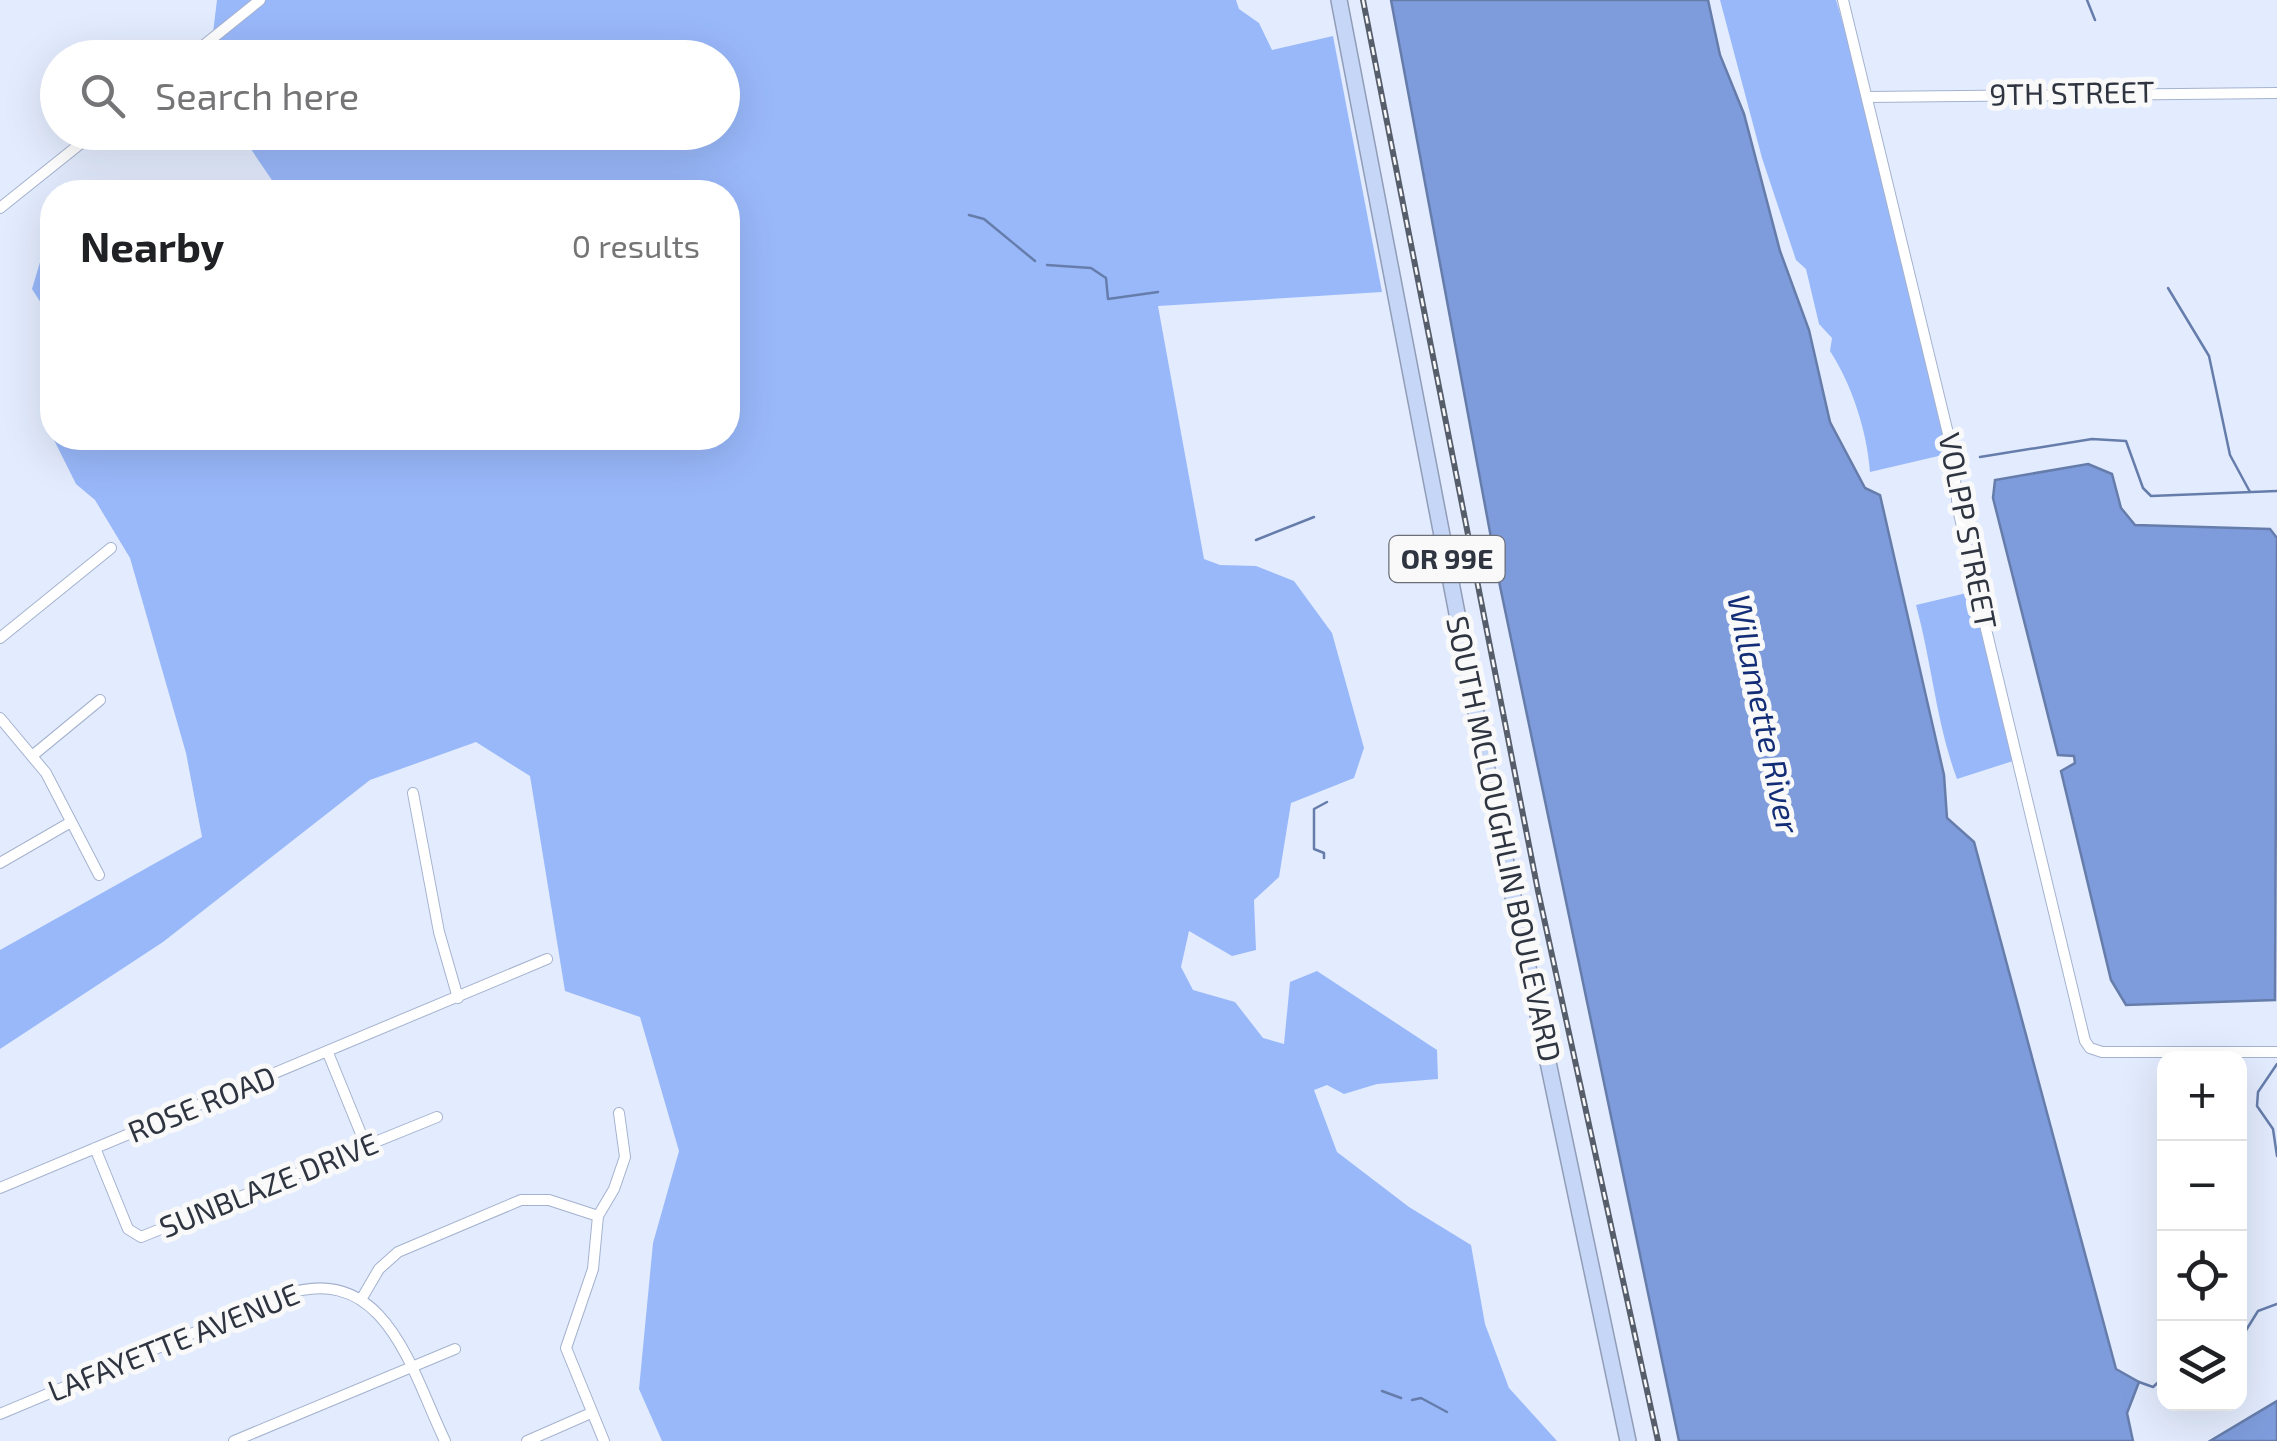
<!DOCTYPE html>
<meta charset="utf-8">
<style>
:root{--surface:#fff;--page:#f6f6f6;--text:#202124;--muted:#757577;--line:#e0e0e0}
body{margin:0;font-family:"Exo 2",sans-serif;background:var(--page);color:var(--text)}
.controls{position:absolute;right:30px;bottom:30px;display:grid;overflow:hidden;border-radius:20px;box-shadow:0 10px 40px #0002}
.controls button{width:90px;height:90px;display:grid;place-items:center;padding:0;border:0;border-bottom:2px solid var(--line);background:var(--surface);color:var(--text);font:50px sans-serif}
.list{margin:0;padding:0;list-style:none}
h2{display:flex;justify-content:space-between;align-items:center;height:130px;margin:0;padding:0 40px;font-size:42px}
h2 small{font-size:32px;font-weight:400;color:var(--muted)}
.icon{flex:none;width:55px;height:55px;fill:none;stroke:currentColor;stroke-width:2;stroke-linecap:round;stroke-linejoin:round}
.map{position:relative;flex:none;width:2277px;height:1441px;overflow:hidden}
.search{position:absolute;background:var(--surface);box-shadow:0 10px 40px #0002;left:40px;top:40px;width:700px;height:110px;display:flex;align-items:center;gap:25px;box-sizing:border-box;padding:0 35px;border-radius:55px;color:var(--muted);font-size:38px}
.panel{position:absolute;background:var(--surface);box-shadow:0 10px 40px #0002;left:40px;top:180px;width:700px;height:270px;border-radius:40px}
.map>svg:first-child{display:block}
.forest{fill:#99b8fa}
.water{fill:#7e9cdb;stroke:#667dac;stroke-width:2.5}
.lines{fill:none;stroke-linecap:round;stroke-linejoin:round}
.stream{stroke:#667dac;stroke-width:2.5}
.minor-casing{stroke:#a4b2cf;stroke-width:12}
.highway-casing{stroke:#919db7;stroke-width:18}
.minor{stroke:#fff;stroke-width:10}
.highway{stroke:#c6d6f7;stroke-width:15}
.rail-casing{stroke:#575e6b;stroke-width:6}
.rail{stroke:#f9f9f9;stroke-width:2.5;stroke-dasharray:8;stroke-linecap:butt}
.labels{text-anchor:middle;stroke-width:10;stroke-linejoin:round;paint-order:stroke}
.shield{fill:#f9f9f9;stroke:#6b6f78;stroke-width:2.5}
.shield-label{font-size:28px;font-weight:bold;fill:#2e3440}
.street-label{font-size:30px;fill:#2e3440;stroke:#f9f9f9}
.water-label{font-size:32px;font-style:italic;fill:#132e77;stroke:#f9f9f9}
</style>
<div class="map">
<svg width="2277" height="1441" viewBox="0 0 2277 1441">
<rect width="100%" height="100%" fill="#e3ecfe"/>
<path class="forest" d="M 217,0 L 1236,0 L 1239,9 L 1259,23 L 1272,50 L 1333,36 L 1382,292 L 1158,306 L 1204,559 L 1220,565 L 1256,566 L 1294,581 L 1332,633 L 1364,748 L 1354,778 L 1291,803 L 1279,877 L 1254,900 L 1256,950 L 1232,956 L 1189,931 L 1181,967 L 1193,990 L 1235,1002 L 1263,1038 L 1284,1044 L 1290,982 L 1317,971 L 1437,1050 L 1438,1079 L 1377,1084 L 1344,1094 L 1327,1085 L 1314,1090 L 1337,1152 L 1409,1207 L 1471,1245 L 1485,1324 L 1509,1388 L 1557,1441 L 662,1441 L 639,1389 L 653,1243 L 679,1151 L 640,1017 L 565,991 L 530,776 L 476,742 L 370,780 L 163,942 L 0,1049 L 0,950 L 202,837 L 186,753 L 130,558 L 95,500 L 76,484 L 53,438 L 728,438 L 728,192 L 280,192 L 240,133 L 722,132 L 722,58 L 210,57 Z
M 1720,0 L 1836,0 L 1866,102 L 1947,454 L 1870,472 C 1867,431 1852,385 1830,351 L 1832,338 L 1819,324 L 1806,269 L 1796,260 L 1762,158 Z
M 52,222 L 52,320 L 32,289 Z
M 1971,592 L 2013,761 L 1957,779 C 1936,723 1932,663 1916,605 Z"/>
<path class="water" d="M 1391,0 L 1708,0 L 1720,55 L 1744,114 L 1780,251 L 1809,330 L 1830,422 L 1865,488 L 1880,495 L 1944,775 L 1947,818 L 1974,842 L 2116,1369 L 2139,1382 L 2127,1413 L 2133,1441 L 1679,1441 L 1500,586 Z
M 2088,464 L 2112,474 L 2121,508 L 2135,525 L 2270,529 L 2277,538 L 2275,1000 L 2126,1005 L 2111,980 L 2061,771 L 2075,763 L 2074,756 L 2058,755 L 1993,498 L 1995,480 Z
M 2277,1401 L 2277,1441 L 2210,1441 Z"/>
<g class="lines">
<path class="stream" d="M 2087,0 L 2095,20
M 969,215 L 984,219 L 1035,261
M 1047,265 L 1091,268 L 1106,278 L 1108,299 L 1158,292
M 2168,288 L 2209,356 L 2230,455 L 2250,492
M 1980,457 L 2092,439 L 2126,441 L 2143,488 L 2151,496 L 2277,491
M 1256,540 L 1314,517
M 1324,858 L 1324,853 L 1314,849 L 1314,809 L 1327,802
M 2277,1064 L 2258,1092 L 2257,1106 L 2273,1129 L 2277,1156
M 2240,1340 L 2258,1311 L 2277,1304
M 2139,1382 L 2153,1387 L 2164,1377
M 1382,1391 L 1401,1398
M 1412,1400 L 1421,1398 L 1447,1412"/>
<g class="minor-casing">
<path id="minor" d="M 1843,0 L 1952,450 L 1958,509 L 1973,575 L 2085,1041 L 2090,1048 L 2102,1052 L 2277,1052
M 188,58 L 260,0
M 1867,97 L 2277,93
M 0,208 L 95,132
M 0,638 L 111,548
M 0,718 L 46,773 L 99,875
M 32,756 L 100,700
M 413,793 L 439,932 L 458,998
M 0,863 L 71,822
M 328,1053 L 366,1146
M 95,1148 L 128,1229 L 141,1237 L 437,1117
M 0,1188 L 547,959
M 362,1298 L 379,1269 L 398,1252 L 521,1200 L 549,1200 L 598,1216
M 0,1414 L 284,1295 C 385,1260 411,1370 445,1441
M 234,1441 L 455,1349
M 527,1441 L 591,1413
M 604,1441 L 566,1348 L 593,1269 L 598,1216 L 614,1189 L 625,1157 L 619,1113"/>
</g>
<g class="highway-casing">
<path id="highway" d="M 1339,0 L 1495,811 L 1628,1441"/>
</g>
<use href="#minor" class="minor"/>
<use href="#highway" class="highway"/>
<g class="rail-casing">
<path id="rail" d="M 1363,0 L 1538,891 L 1658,1441"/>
</g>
<use href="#rail" class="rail"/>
</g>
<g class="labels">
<rect class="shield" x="1389.5" y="536" width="115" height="46" rx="8"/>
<g class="shield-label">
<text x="1447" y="569">OR 99E</text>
</g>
<g class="street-label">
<text transform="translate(2072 94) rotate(-1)" y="10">9TH STREET</text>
<text transform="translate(1967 531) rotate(79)" y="10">VOLPP STREET</text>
<text transform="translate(1503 839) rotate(78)" y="10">SOUTH MCLOUGHLIN BOULEVARD</text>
<text transform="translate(202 1105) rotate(-22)" y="10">ROSE ROAD</text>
<text transform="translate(269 1186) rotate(-22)" y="10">SUNBLAZE DRIVE</text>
<text transform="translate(174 1343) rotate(-22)" y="10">LAFAYETTE AVENUE</text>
</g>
<g class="water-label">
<text transform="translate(1763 714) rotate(78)" y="11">Willamette River</text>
</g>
</g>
</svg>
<div class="controls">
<button>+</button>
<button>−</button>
<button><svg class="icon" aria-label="locate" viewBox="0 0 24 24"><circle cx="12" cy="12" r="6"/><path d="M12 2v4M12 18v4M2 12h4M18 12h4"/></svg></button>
<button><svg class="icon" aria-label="layers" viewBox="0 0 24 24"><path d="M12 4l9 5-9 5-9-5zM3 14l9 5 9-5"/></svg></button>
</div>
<div class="search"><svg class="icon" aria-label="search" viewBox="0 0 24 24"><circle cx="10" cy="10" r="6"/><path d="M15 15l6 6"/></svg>Search here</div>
<section class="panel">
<h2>Nearby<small>0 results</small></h2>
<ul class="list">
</ul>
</section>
</div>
